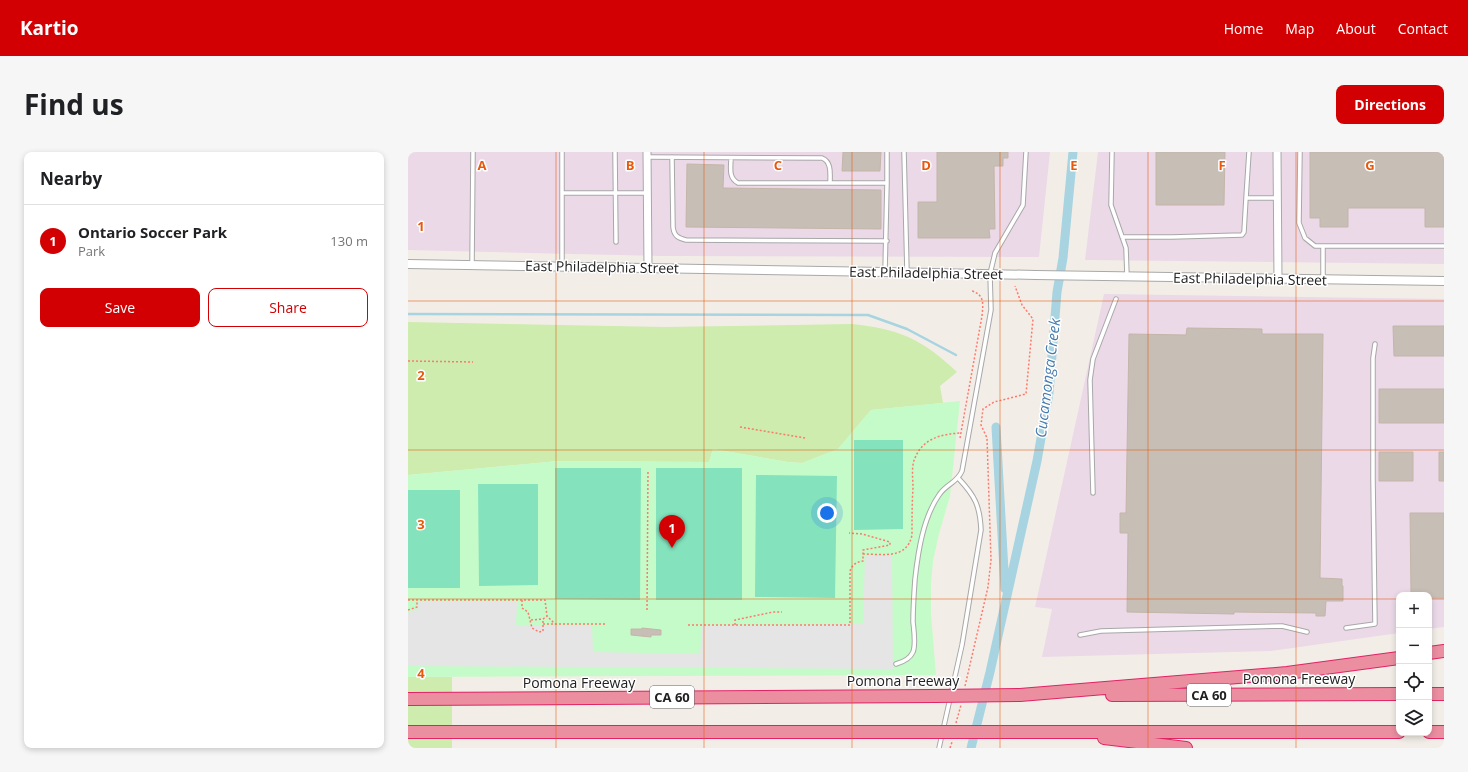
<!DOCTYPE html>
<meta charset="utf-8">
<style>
:root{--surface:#fff;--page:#f6f6f6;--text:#202124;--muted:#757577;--line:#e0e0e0;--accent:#d20002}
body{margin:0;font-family:"Open Sans",sans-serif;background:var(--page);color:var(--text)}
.controls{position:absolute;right:12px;bottom:12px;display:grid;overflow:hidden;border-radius:8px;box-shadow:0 2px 6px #0003}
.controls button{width:36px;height:36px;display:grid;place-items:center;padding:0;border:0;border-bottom:1px solid var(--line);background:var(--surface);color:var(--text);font:20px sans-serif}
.you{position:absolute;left:419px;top:361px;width:14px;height:14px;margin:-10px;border:3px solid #fff;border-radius:50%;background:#1a73e8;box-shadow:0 0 0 6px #1a73e833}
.badge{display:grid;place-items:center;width:26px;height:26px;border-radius:50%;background:var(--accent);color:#fff;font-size:13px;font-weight:700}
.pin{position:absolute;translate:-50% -33px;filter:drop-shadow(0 1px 2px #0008)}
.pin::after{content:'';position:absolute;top:21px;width:14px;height:12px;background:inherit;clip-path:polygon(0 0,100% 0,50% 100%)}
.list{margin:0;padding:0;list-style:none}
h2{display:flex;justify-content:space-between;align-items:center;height:52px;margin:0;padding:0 16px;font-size:17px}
h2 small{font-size:13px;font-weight:400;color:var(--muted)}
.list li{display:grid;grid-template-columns:26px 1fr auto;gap:12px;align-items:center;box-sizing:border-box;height:72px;padding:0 16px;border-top:1px solid var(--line)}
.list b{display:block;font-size:15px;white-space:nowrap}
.list p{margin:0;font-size:13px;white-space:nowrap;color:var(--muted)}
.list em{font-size:13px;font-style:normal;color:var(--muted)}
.actions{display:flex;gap:8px;padding:12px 16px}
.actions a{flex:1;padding:9px 0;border:1px solid var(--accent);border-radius:8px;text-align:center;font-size:14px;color:var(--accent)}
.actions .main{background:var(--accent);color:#fff}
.icon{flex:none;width:22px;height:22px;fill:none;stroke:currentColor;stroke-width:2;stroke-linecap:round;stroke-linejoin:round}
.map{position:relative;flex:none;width:1036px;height:596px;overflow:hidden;border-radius:8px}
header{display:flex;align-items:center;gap:24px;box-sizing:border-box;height:56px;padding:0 20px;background:var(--accent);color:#fff}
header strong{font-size:19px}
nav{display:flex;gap:22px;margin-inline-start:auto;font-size:14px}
.intro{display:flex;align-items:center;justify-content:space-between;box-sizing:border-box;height:96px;padding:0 24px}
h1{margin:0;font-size:28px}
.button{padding:10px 18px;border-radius:8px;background:var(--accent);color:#fff;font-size:14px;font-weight:700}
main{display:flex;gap:24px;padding:0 24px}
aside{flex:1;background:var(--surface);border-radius:8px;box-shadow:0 2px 6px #0003}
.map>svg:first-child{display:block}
.industrial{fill:#ebd9e8}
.grass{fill:#cdecad}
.park{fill:#c5fbc8}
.pitch{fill:#84e2bd}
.parking{fill:#e5e5e5}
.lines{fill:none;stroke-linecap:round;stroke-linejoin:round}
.stream{stroke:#a7d4e0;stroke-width:2.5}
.canal{stroke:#a7d4e0;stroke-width:9}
.building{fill:#c7beb6;stroke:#c4b5a9}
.service-casing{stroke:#a8a8a8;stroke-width:5.5}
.minor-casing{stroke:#a8a8a8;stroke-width:9}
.tertiary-casing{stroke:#a8a8a8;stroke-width:10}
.motorway-casing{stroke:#e12366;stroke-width:14}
.path{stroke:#fe796c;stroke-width:1.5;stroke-dasharray:2 2;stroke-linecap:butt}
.service{stroke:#fff;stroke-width:3.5}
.minor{stroke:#fff;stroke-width:7}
.tertiary{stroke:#fff;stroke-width:8}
.motorway{stroke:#ea8ea0;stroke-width:12}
.motorway-bridge-casing{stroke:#e12366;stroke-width:14;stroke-linecap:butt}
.motorway-bridge{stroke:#ea8ea0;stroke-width:12}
.grid{fill:none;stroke:#e8590c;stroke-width:1;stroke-opacity:0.55}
.labels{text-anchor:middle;stroke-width:3;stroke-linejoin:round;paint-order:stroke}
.shield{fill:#fff;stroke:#646464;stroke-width:1}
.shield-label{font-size:13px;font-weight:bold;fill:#212121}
.street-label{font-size:14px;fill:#212121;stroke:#fff}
.water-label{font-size:15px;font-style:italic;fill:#467aad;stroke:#fff}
.grid-label{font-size:13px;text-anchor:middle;font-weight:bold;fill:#e8590c;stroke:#fff;stroke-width:3;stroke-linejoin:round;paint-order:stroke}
</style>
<header>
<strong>Kartio</strong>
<nav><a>Home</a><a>Map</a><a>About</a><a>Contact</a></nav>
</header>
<div class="intro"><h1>Find us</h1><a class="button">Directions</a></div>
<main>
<aside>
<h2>Nearby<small></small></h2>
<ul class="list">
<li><span class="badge">1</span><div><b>Ontario Soccer Park</b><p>Park</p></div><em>130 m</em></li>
</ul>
<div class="actions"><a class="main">Save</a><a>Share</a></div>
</aside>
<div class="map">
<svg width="1036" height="596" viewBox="0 0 1036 596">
<rect width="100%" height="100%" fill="#f2eee7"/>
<path class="industrial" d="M 0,0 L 642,0 L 631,105 L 252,104 L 0,98 Z
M 690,0 L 1036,0 L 1036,112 L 677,108 Z
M 696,142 L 1036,147 L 1036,475 L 1021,477 L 1021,443 L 991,443 L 991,481 L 863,499 L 634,505 L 644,457 L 627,455 Z"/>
<path class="grass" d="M 0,170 L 257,175 L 444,172 C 492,177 514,187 549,220 L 532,234 L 535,251 L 463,258 L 430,297 L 394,311 L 380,310 L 305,297 L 301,310 L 150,309 L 0,323 Z
M 0,525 L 44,525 L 44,596 L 0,596 Z"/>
<path class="park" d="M 552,249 L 542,344 L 531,382 L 525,409 L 523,431 L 523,462 L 528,523 L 0,525 L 0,323 L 150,309 L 301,310 L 305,297 L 380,310 L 394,311 L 430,297 L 463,258 Z"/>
<path class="pitch" d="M 446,288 L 495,288 L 495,377 L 446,378 Z
M 147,316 L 233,316 L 232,448 L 147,447 Z
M 248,316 L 334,316 L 334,448 L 248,448 Z
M 348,323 L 429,324 L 427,446 L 347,445 Z
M 70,332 L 130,332 L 130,433 L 71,434 Z
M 0,338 L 52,338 L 52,436 L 0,436 Z"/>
<path class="parking" d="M 457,404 L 484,404 L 485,517 L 0,514 L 0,462 L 2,459 L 9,457 L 11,449 L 109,449 L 108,474 L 184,474 L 185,500 L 292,502 L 294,474 L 455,472 Z"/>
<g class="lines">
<path class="stream" d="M 0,162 L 460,163 L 499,177 L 548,203"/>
<path class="canal" d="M 588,275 L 597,437
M 563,596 L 582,520 L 629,309 L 641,241 L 649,140 L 655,106 L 665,0"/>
</g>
<path class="building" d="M 435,0 L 473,0 L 472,19 L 434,19 Z
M 529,0 L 600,0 L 600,6 L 595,6 L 595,14 L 586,14 L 587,77 L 581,77 L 582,86 L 510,86 L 510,50 L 529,50 Z
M 748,0 L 817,0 L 816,53 L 748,53 Z
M 902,0 L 1036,0 L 1036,75 L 1017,75 L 1017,56 L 940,56 L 940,75 L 912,75 L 912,66 L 902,66 Z
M 279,12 L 316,13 L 315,36 L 473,38 L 473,77 L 278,75 Z
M 985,174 L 1036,174 L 1036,204 L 986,204 Z
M 779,176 L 854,177 L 854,182 L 915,182 L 912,426 L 934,427 L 934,434 L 935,434 L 935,449 L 918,449 L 917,464 L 908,464 L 908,461 L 826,460 L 826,462 L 719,460 L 720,381 L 712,381 L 712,361 L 718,361 L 721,182 L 778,183 Z
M 971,237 L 1036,237 L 1036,271 L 971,271 Z
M 971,300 L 1005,300 L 1005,329 L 971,329 Z
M 1031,300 L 1036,300 L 1036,329 L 1031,329 Z
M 1002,361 L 1036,361 L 1036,446 L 1021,446 L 1021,443 L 1003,443 Z
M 234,476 L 253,478 L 253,483 L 243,483 L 243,485 L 223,483 L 223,477 L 234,477 Z"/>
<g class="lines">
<g class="service-casing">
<path id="service" d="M 154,0 L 154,114
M 207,0 L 208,90
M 496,0 L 499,120
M 704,0 L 703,53 L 718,96 L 719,124
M 841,0 L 838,46 L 869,46
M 892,0 L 891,71 L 897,86 L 907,94 L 1036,94
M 240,5 L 414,6 C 424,10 422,22 422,31 L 479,31 L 477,120
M 264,5 L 265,75 C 266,84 270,86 278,88 L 479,89
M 323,6 C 323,15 320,26 330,31 L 422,31
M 479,31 L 479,0
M 154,41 L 240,41
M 714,85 L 764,85 L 834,83 L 836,80 L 838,46
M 915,94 L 915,127
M 64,113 L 65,0
M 685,341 L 682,228 L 685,207 L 708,147
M 938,476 L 967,472 L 965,327 L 965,206 L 967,192
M 672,483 L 693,479 L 874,474 L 899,480
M 488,512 C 495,510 502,507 505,500 C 508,492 506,479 505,470 C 505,456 506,441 507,427 C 510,400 515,366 531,343 C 538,332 549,331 554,319 L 583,158 L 582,122 L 587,101 L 615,53 L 618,0
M 531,596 L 554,493 L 573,378 C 572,354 567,344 551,327"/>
</g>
<g class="minor-casing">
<path id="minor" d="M 239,0 L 240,116
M 869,0 L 870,127"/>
</g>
<g class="tertiary-casing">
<path id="tertiary" d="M 0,112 L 477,120 L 628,123 L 1036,129"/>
</g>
<g class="motorway-casing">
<path id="motorway" d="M 1021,501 L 1036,499
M 1021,542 L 1036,542
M 612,543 L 879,521 L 991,506
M 704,543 L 991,542
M 0,547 L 527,544
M 0,580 L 518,580
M 604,580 L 991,580
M 1021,580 L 1036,580
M 696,586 L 778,596"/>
</g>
<path class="path" d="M 0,209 L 65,210
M 332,275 L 397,286
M 552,286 L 574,164 C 575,153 577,143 564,139
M 455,402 C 474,402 499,408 504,383 C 504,367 504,352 505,336 C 505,327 503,314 507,306 C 515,286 534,282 553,281
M 0,448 L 137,448 L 139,464 L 147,472
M 114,448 L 114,456 L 120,460 L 124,476 L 131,480 L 135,479 L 135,467
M 0,458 L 9,455 L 9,449
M 239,458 L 240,318
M 123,468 L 135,467 L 139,464
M 135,472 L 199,472
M 280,473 L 442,473 L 442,419 C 444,413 448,410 455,409 L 455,398 L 482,393 L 482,390 L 454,382 L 441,381
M 327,473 L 327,468 L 365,460 L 374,460
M 557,534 L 580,435 L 583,408 L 579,286 L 573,273 L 575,257 L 586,250 L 618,242 L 625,167 L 614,153 L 607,134
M 548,571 L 553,553
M 542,596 L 544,590"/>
<use href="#service" class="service"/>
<use href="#minor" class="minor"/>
<use href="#tertiary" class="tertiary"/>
<use href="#motorway" class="motorway"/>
<g class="motorway-bridge-casing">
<path id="motorway-bridge" d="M 527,544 L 612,543
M 518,580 L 604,580"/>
</g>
<use href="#motorway-bridge" class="motorway-bridge"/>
</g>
<path class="grid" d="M 148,0 L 148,596M 296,0 L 296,596M 444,0 L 444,596M 592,0 L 592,596M 740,0 L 740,596M 888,0 L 888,596M 0,149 L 1036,149M 0,298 L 1036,298M 0,447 L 991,447M 1021,447 L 1036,447"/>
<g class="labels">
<g class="shield">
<rect x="779" y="532" width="44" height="22" rx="3"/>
<rect x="242" y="534" width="44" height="22" rx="3"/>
</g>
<g class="shield-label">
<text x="801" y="548">CA 60</text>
<text x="264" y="550">CA 60</text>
</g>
<g class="street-label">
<text transform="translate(194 115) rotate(1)" y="5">East Philadelphia Street</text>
<text transform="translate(518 121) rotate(1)" y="5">East Philadelphia Street</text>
<text transform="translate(842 127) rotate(1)" y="5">East Philadelphia Street</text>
<text x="891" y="532">Pomona Freeway</text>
<text x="495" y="534">Pomona Freeway</text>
<text x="171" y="536">Pomona Freeway</text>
</g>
<g class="water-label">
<text transform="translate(640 226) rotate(-83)" y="5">Cucamonga Creek</text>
</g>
</g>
<g class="grid-label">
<text x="74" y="18">A</text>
<text x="222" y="18">B</text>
<text x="370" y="18">C</text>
<text x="518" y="18">D</text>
<text x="666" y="18">E</text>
<text x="814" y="18">F</text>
<text x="962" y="18">G</text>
<text x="13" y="79">1</text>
<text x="13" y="228">2</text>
<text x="13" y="377">3</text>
<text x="13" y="526">4</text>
</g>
</svg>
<div class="controls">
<button>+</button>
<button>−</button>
<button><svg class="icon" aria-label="locate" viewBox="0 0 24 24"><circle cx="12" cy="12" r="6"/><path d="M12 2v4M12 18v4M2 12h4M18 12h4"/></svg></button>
<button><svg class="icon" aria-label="layers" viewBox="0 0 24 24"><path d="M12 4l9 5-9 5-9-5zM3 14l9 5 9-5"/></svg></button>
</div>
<div class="you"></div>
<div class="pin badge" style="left:264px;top:396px">1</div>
</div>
</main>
